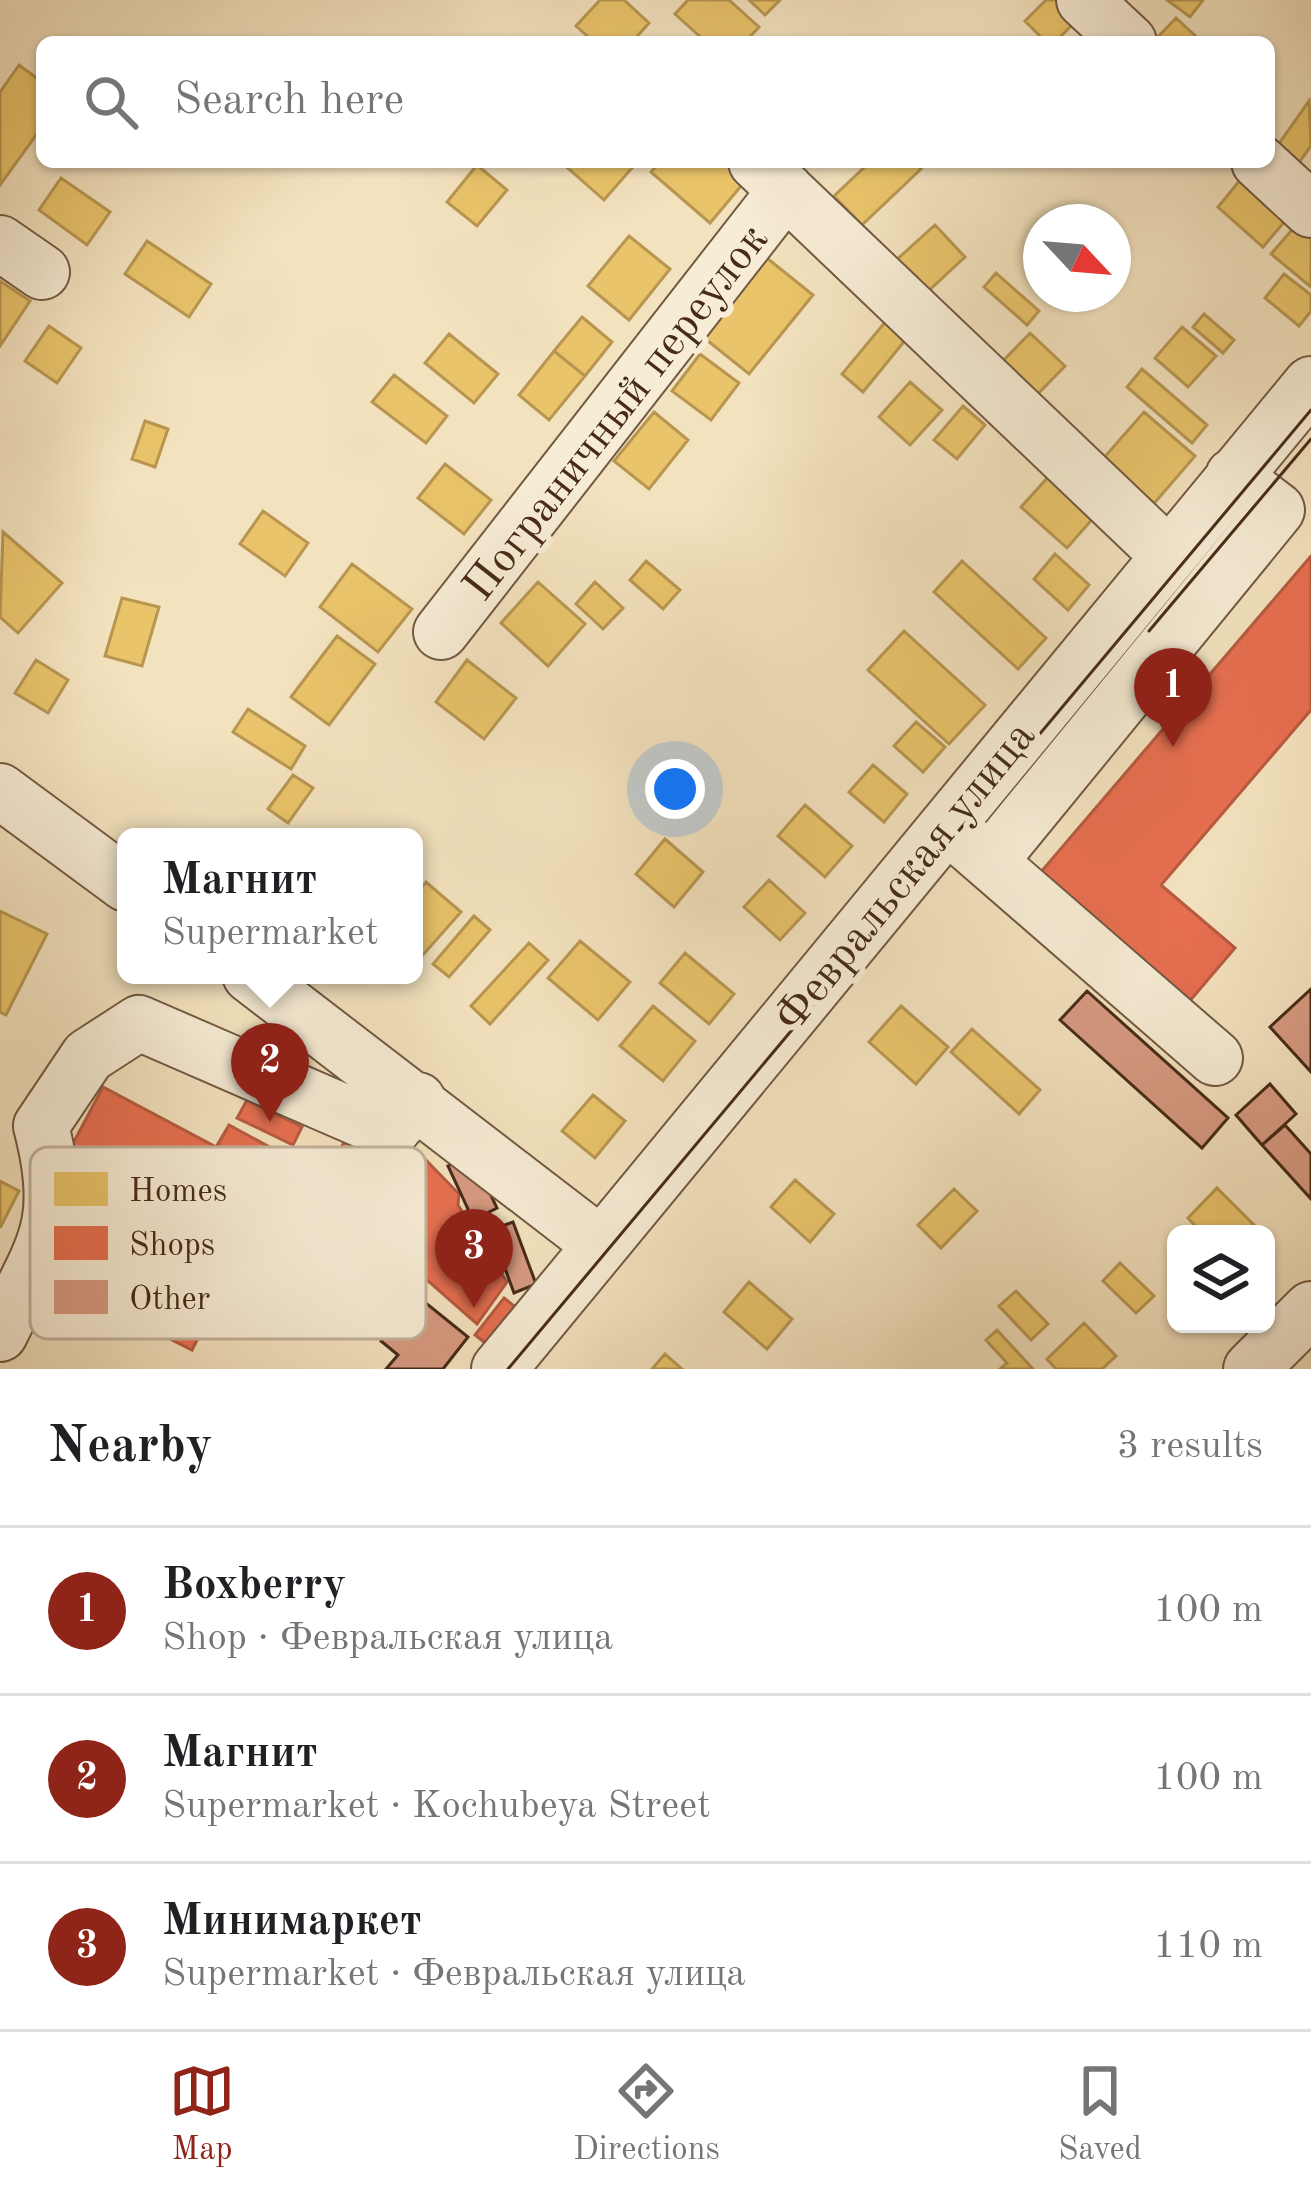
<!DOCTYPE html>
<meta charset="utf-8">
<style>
:root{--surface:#fff;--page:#f2f2f2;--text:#202124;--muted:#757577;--line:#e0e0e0;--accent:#8f2418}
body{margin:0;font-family:"Old Standard TT",serif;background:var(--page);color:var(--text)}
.controls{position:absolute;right:36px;bottom:36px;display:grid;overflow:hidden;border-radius:18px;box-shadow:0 3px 9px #0004}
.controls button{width:108px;height:108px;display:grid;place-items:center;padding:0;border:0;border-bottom:3px solid var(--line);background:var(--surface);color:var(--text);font:60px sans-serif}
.compass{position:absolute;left:1023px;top:204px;width:108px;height:108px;border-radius:50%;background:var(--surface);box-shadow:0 3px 9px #0004;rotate:116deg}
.you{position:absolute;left:675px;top:789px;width:42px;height:42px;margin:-30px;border:9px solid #fff;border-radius:50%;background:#1a73e8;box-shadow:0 0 0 18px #1a73e833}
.badge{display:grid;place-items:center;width:78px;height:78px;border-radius:50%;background:var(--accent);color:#fff;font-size:39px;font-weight:700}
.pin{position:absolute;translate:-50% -99px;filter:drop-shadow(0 3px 6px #0008)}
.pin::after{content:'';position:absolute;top:63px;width:42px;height:36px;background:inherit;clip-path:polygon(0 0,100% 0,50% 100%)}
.popup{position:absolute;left:117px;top:828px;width:306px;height:156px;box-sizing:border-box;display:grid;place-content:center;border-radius:18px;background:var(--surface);filter:drop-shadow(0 3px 9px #0005);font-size:39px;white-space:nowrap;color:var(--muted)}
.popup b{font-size:45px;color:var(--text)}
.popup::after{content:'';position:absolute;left:50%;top:100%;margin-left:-24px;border:24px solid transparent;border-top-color:var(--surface)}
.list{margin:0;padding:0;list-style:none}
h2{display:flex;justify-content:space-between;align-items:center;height:156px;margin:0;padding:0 48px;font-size:51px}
h2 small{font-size:39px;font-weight:400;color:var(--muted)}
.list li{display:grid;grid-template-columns:78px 1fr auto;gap:36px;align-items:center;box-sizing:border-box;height:168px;padding:0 48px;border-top:3px solid var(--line)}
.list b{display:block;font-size:45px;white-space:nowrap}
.list p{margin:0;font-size:39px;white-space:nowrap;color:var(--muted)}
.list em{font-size:39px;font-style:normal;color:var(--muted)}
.icon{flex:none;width:66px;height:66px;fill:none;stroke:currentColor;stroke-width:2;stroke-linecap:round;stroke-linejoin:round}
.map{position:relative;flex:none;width:1311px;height:1369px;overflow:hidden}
.search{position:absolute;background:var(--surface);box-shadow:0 3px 9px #0004;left:36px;right:36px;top:36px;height:132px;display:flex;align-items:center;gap:30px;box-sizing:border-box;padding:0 42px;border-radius:18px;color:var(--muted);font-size:45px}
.sheet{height:660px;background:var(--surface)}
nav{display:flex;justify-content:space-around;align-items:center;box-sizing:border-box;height:168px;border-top:3px solid var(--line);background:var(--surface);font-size:33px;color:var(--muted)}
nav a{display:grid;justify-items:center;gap:6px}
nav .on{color:var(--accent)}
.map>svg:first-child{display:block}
.homes{fill:#e9c46a;stroke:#b89651;stroke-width:3}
.shops{fill:#e76f51;stroke:#b75b40;stroke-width:3}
.building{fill:#d79a81;stroke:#472b18;stroke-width:3}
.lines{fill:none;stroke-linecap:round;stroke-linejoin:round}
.minor-casing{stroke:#725942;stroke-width:58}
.minor{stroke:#f7ecd5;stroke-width:54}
.tram{stroke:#472b18;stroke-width:3}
.labels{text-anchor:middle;stroke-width:12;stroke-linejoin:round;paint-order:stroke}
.street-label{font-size:45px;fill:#472b18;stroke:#f7ecd5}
.key{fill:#f7ecd5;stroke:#c2b29c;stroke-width:3}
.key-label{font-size:33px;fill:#472b18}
</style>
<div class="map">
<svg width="1311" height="1369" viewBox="0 0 1311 1369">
<rect width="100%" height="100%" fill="#f3e2be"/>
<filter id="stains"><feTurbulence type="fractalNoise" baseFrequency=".00167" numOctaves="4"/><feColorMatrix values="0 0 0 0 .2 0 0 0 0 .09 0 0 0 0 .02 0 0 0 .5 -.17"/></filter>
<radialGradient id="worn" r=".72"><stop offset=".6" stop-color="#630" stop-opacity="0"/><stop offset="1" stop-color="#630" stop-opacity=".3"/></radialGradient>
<path class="homes" d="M 600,0 L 624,0 L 649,23 L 632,42 L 594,42 L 576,26 Z
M 688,0 L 729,0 L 759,27 L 745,42 L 706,42 L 675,14 Z
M 749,0 L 780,0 L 765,15 Z
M 1046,0 L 1058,0 L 1078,19 L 1055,42 L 1046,42 L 1025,21 Z
M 1167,0 L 1203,0 L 1190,17 Z
M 1176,18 L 1202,42 L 1153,42 Z
M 19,65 L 42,82 L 42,127 L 0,185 L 0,92 Z
M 1309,101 L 1311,146 L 1293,171 L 1271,155 Z
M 561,162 L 625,162 L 632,168 L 604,200 Z
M 660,162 L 727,162 L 747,179 L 710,223 L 651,172 Z
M 870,162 L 914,162 L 921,169 L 862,225 L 834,196 Z
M 477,165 L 507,190 L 477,226 L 447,202 Z
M 1245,174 L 1291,214 L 1263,247 L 1218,207 Z
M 61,178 L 110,212 L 87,245 L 39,210 Z
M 1297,224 L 1311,235 L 1311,287 L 1271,254 Z
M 935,225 L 965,257 L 923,296 L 893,263 Z
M 629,236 L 670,269 L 629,320 L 588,286 Z
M 147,241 L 211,284 L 189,317 L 125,274 Z
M 762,254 L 813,295 L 749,374 L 698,333 Z
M 996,273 L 1039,311 L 1027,325 L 984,287 Z
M 1284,274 L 1311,295 L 1311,311 L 1299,326 L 1265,298 Z
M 0,281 L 30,301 L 0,346 Z
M 1204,314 L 1234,340 L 1223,353 L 1193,327 Z
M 582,317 L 612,342 L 585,376 L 554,351 Z
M 886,321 L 907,338 L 863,392 L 842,374 Z
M 49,326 L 81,348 L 57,383 L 25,361 Z
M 1182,327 L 1216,356 L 1188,387 L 1155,358 Z
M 1030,333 L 1065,366 L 1035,397 L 1000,364 Z
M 449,334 L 498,374 L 474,403 L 425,363 Z
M 554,351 L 585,376 L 549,420 L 519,395 Z
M 700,354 L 739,383 L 711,420 L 672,391 Z
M 1142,369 L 1207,425 L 1192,443 L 1127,387 Z
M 394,375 L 447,416 L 426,443 L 372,402 Z
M 910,382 L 942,410 L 910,445 L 879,417 Z
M 963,406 L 985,425 L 957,459 L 934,440 Z
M 654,412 L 688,440 L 649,489 L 614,461 Z
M 1144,412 L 1195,456 L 1145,514 L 1094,469 Z
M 145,421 L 168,429 L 155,467 L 132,459 Z
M 445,464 L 491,500 L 464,534 L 418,498 Z
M 1050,475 L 1096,515 L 1067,548 L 1021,507 Z
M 263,511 L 308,543 L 285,576 L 240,544 Z
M 3,532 L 62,583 L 18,633 L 0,617 Z
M 1055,554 L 1089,585 L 1068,610 L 1034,579 Z
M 646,561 L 680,590 L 663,609 L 630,580 Z
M 962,561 L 1046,638 L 1018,669 L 934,592 Z
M 352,564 L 412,609 L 378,652 L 320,607 Z
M 538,582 L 585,624 L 548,666 L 501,623 Z
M 595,582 L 623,608 L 603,629 L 576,604 Z
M 122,598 L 159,607 L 142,666 L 105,656 Z
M 904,631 L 985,705 L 949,744 L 868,670 Z
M 337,636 L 375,664 L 329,725 L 291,697 Z
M 36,660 L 68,680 L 48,713 L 15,693 Z
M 467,660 L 516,698 L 484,739 L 436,702 Z
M 248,709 L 305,746 L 291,769 L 233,732 Z
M 916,722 L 945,747 L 923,772 L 894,746 Z
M 873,765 L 907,794 L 884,822 L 849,792 Z
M 293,775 L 313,788 L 288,823 L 268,809 Z
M 805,805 L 852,846 L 825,877 L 778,836 Z
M 665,839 L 703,872 L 674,907 L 636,874 Z
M 769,880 L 805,913 L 780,940 L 744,907 Z
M 426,882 L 461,912 L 422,956 L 414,949 L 414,896 Z
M 0,911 L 47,934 L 6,1015 L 0,1012 Z
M 474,916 L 490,930 L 449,977 L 433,964 Z
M 580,941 L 630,982 L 598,1020 L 548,978 Z
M 529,943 L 548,960 L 490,1024 L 471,1006 Z
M 685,953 L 734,994 L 709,1024 L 660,983 Z
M 653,1006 L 695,1041 L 663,1081 L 620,1046 Z
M 901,1006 L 948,1047 L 916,1084 L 869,1042 Z
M 972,1029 L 1040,1090 L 1019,1114 L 951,1052 Z
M 103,1087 L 216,1147 L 181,1212 L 68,1153 Z
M 593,1095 L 625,1121 L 595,1158 L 562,1131 Z
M 795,1180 L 834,1214 L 810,1242 L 771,1207 Z
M 0,1181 L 19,1191 L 0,1228 Z
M 1217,1188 L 1254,1225 L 1246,1234 L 1203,1234 L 1188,1218 Z
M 954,1189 L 977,1211 L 941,1248 L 918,1225 Z
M 181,1212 L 244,1245 L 192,1350 L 129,1318 Z
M 1120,1263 L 1154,1296 L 1136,1313 L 1103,1281 Z
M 749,1282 L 792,1319 L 767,1349 L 724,1312 Z
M 1016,1291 L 1048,1324 L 1031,1340 L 999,1306 Z
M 1084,1323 L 1116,1356 L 1102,1369 L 1056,1369 L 1047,1359 Z
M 997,1330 L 1033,1369 L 1000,1369 L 1007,1363 L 986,1340 Z
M 665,1354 L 682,1369 L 652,1369 Z"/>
<path class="shops" d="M 1311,556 L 1311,710 L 1161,885 L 1235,948 L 1183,1009 L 1034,880 Z
M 103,1087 L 216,1147 L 229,1125 L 325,1177 L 348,1135 L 398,1160 L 365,1222 L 342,1210 L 306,1276 L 244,1245 L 192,1350 L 129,1318 L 181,1212 L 68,1153 Z
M 247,1100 L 302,1127 L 293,1145 L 237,1118 Z
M 229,1125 L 325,1177 L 348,1135 L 398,1160 L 365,1222 L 342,1210 L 306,1276 L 181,1212 Z
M 425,1159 L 459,1194 L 458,1205 L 507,1282 L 477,1324 L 385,1243 Z
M 504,1298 L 527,1316 L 498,1353 L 475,1335 Z"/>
<path class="building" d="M 1311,989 L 1311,1072 L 1270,1027 Z
M 1087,991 L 1228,1118 L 1202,1148 L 1060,1020 Z
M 1270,1084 L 1296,1114 L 1262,1145 L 1236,1115 Z
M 1285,1125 L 1311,1154 L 1311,1199 L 1262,1145 Z
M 472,1155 L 497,1208 L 473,1220 L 448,1166 Z
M 513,1222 L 536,1284 L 514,1293 L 491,1230 Z
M 375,1262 L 468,1337 L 443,1369 L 386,1369 L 398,1355 L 381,1341 L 396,1323 L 354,1288 Z"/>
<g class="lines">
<g class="minor-casing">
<path id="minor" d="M 1084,0 L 1129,42
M 756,162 L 1167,554
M 1259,162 L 1311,210
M 0,243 L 42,272
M 441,632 L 786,190
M 0,791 L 126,884
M 963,839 L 1215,1058
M 990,861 L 1277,510 L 1233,476
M 250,975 L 600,1244
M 0,1334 C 43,1246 67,1226 41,1126 L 88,1056 L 139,1023 L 390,1132 L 418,1100
M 499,1369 L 1311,384
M 1251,1369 L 1311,1309"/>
</g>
<use href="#minor" class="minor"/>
<path class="tram" d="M 1149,631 L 1311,439
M 508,1369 L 1311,410"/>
</g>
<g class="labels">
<g class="street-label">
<text transform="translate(614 411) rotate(-52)" y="16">Пограничный переулок</text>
<text transform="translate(903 875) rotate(-51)" y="16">Февральская улица</text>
</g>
</g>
<rect x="30" y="1147" width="396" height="192" rx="18" class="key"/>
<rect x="54" y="1172" width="54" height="34" fill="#e9c46a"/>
<rect x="54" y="1226" width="54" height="34" fill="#e76f51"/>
<rect x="54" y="1280" width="54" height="34" fill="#d79a81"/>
<g class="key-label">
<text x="129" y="1201">Homes</text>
<text x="129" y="1255">Shops</text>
<text x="129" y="1309">Other</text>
</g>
<rect width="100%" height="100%" filter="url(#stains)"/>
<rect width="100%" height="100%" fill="url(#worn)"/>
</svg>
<div class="controls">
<button><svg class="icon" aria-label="layers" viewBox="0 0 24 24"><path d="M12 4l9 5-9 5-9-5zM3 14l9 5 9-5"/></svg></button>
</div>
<svg class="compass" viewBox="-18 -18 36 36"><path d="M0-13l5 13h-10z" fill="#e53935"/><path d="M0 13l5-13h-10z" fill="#757577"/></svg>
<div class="you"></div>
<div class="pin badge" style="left:1173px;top:747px">1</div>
<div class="pin badge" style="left:270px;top:1122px">2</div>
<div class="popup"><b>Магнит</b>Supermarket</div>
<div class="pin badge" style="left:474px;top:1308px">3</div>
<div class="search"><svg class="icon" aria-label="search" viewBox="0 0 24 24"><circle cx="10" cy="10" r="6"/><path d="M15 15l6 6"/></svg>Search here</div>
</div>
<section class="sheet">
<h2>Nearby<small>3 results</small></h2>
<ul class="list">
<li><span class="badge">1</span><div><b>Boxberry</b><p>Shop · Февральская улица</p></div><em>100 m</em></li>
<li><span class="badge">2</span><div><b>Магнит</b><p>Supermarket · Kochubeya Street</p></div><em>100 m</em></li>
<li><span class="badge">3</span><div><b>Минимаркет</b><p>Supermarket · Февральская улица</p></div><em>110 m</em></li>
</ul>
</section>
<nav>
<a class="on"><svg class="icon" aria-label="map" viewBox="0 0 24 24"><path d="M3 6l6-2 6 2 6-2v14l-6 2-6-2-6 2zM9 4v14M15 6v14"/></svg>Map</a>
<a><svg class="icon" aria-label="directions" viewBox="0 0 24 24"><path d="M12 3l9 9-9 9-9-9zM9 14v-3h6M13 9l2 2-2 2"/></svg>Directions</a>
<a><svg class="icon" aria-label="saved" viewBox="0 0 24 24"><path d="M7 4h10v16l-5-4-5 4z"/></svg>Saved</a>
</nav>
